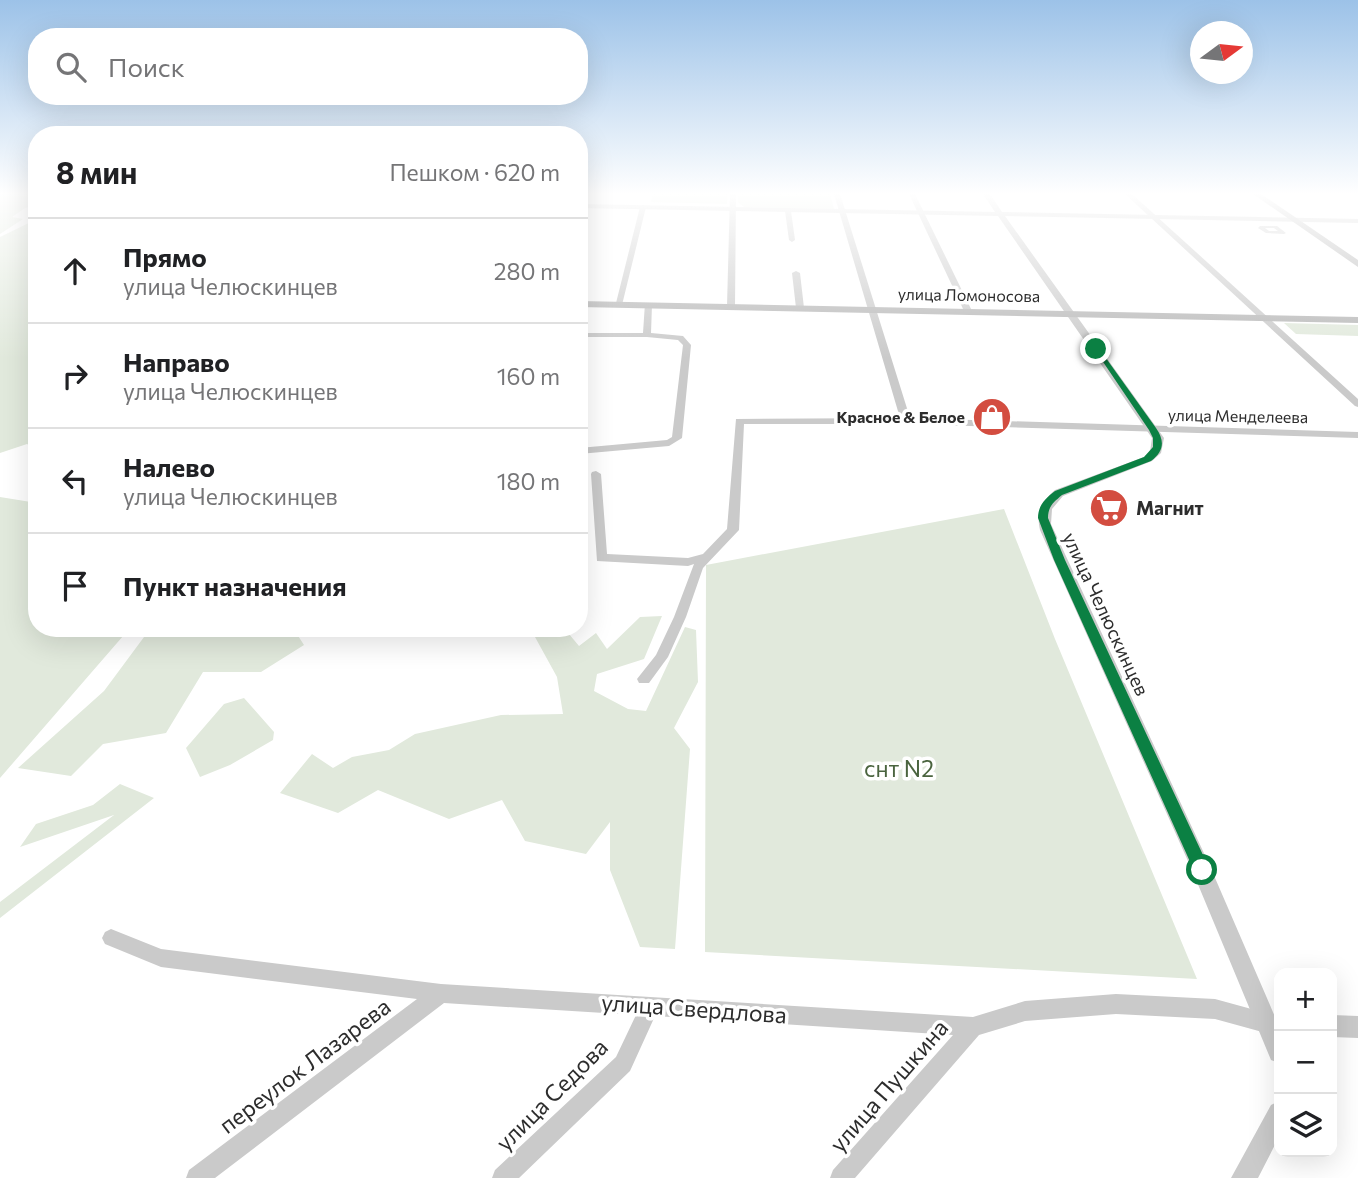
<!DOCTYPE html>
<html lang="ru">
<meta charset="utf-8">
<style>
:root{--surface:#fff;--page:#f2f2f2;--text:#202124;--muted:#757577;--line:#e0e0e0}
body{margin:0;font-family:Commissioner,sans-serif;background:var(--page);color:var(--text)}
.controls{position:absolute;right:21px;bottom:21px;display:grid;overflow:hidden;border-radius:14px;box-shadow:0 7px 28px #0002}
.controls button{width:63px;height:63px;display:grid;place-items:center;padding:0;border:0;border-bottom:2px solid var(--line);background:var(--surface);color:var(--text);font:35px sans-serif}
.compass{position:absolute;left:1190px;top:21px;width:63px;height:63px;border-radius:50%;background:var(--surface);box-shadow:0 7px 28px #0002;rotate:75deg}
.stop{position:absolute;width:21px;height:21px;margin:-16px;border:5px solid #0b8043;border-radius:50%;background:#fff}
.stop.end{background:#0b8043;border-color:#fff;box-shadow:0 2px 7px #0008}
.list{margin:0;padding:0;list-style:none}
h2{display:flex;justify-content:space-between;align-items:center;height:91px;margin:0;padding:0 28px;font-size:30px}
h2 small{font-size:23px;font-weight:400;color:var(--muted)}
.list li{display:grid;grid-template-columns:46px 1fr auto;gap:21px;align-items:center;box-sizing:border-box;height:105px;padding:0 28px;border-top:2px solid var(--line)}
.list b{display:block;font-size:26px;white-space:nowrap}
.list p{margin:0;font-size:23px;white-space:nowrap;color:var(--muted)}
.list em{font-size:23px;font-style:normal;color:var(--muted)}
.icon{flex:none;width:38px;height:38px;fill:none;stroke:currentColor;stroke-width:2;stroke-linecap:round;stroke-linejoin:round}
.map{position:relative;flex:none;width:1358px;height:1178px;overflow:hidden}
.search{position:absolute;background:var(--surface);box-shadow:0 7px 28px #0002;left:28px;top:28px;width:560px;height:77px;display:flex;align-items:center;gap:18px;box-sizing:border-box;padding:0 24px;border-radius:28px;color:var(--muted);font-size:26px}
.panel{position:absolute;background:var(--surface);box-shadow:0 7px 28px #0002;left:28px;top:126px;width:560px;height:511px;border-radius:28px}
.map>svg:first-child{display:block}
.green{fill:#e1e9dc}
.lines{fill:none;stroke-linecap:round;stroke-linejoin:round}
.stream{stroke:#cad7e7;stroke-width:2}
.pedestrian{fill:#cacaca;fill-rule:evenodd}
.minor{fill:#cacaca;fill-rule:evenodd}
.tertiary{fill:#cacaca;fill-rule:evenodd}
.secondary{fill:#b7b7b7;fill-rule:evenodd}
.route{fill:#0b8043}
.labels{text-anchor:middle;stroke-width:7;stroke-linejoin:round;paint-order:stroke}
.far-street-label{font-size:16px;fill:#2d2d2d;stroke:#fff}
.far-poi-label{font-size:16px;font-weight:bold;fill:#2d2d2d;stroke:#fff;text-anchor:end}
.poi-label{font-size:19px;font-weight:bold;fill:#2d2d2d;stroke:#fff;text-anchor:start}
.street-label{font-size:19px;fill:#2d2d2d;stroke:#fff}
.near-park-label{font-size:23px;fill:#4a643f;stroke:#fff}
.near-street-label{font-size:23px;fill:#2d2d2d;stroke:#fff}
</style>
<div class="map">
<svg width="1358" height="1178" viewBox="0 0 1358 1178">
<rect width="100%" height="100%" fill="#fff"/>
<path class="green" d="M 0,194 L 37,194 L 37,205 L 25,208 L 12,217 L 23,219 L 0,234 Z
M 653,194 L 728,194 L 727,204 L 651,202 Z
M 738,194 L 830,194 L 834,209 L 744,207 L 738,202 Z
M 37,219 L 37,450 L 27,444 L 0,453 L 0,237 Z
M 1284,323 L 1358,325 L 1358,336 L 1296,334 Z
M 0,497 L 37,503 L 37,628 L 130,628 L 0,778 Z
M 1004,509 L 1055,639 L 1197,979 L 705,952 L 706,565 Z
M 662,616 L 644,659 L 597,674 L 594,691 L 628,709 L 646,711 L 685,627 L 696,630 L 698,682 L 674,728 L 690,749 L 675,949 L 640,947 L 610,870 L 610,822 L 586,854 L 525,841 L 502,800 L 449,819 L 378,790 L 338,813 L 280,793 L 312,754 L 333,768 L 352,757 L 389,750 L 415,734 L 501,715 L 563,714 L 557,677 L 535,637 L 569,634 L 579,646 L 596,633 L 607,649 L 640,617 Z
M 159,628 L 293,628 L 304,645 L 261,672 L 203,672 L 166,733 L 103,744 L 71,776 L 18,768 L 104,691 L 147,633 Z
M 244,698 L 274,732 L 273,740 L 230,765 L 200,777 L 186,748 L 224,704 Z
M 120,784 L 154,798 L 0,918 L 0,902 L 114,815 L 20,847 L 36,824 L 93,805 Z"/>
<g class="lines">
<path class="stream" d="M 0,195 L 32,194"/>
<path class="pedestrian" d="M 1260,226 L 1277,226 L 1286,233 L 1284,234 L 1266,233 L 1258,228 ZM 1265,228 L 1274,228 L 1278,231 L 1269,231 Z"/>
<path class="minor" d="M 730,194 L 736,194 L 735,306 L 731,308 L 727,306 Z
M 834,194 L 840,194 L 910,418 L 1358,432 L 1358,438 L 906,424 L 744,424 L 739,530 L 703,568 L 686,617 L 668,657 L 649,683 L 639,683 L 637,679 L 656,655 L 674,617 L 694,564 L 688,566 L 597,561 L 591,474 L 592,472 L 596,471 L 601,474 L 607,554 L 688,558 L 703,554 L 727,529 L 736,419 L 900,418 Z
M 909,194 L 915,194 L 972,311 L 971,313 L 964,311 Z
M 1125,194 L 1132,194 L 1358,399 L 1358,407 L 1355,406 Z
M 643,205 L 646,207 L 622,305 L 615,307 L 640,207 Z
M 788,209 L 791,211 L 795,240 L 792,242 L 789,240 L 785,211 Z
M 796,271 L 800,273 L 804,308 L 800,310 L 796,308 L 792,273 Z
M 645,303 L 652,305 L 651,333 L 683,336 L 691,345 L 682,438 L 669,446 L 579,454 L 579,448 L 667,440 L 672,437 L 683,345 L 678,340 L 647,337 L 579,337 L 579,333 L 643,333 Z
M 111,929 L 161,949 L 441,984 L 973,1017 L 1025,1001 L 1116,994 L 1215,999 L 1266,1013 L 1273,1016 L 1276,1023 L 1273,1030 L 1266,1033 L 1215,1019 L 1116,1014 L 1025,1021 L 979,1035 L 855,1178 L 830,1178 L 833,1170 L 953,1035 L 655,1016 L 630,1071 L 519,1178 L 492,1178 L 495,1170 L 616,1057 L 636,1015 L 444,1003 L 215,1178 L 186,1178 L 189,1170 L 417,999 L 161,967 L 105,944 L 102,938 L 105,932 Z"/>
<path class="tertiary" d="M 983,194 L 990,194 L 1002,212 L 1358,219 L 1358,223 L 1005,216 L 1164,438 L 1161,453 L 1152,461 L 1063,496 L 1052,509 L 1051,524 L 1209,864 L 1279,1026 L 1279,1063 L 1271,1060 L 1192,870 L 1040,530 C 1036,512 1041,502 1055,490 L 1144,457 L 1150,452 L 1152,438 L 998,216 L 579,208 L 579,204 L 995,212 Z
M 1332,1015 L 1358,1016 L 1358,1038 L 1332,1037 Z
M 1279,1101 L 1279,1137 L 1258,1178 L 1231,1178 L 1271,1105 Z"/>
<path class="secondary" d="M 1253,194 L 1261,194 L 1358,260 L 1358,267 Z
M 579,301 L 1358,317 L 1358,323 L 579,307 Z"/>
</g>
<linearGradient id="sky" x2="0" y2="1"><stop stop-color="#9cc2e8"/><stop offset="0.54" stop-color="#fff"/><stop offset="1" stop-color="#fff" stop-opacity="0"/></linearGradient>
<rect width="1358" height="359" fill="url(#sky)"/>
<path class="route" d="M 1093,347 L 1098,347 L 1156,428 C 1165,441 1164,451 1151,461 L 1062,495 C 1054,502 1048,506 1048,518 L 1065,560 L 1210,870 L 1207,875 L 1202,877 L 1196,875 L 1054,560 L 1038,518 C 1038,505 1046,498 1055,491 L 1144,457 L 1153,447 L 1153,438 L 1149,430 Z"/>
<defs>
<g id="shop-disc" transform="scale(2.0125)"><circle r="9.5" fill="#d34d40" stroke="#fff"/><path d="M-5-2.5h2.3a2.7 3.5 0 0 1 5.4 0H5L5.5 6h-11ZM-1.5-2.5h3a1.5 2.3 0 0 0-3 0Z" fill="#fff"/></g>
<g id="supermarket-disc" transform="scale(2.0125)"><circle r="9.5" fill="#d34d40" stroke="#fff"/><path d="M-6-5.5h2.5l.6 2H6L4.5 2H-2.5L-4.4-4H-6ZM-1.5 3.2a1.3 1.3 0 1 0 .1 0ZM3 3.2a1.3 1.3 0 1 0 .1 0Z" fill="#fff"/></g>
</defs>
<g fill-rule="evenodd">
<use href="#shop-disc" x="992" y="417"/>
<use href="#supermarket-disc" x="1109" y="508"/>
</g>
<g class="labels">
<g class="far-street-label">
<text transform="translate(969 295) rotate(1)" y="6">улица Ломоносова</text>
<text transform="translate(1238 416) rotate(1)" y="6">улица Менделеева</text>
</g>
<g class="far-poi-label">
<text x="965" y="423">Красное &amp; Белое</text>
</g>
<g class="poi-label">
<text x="1136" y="515">Магнит</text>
</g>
<g class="street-label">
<text transform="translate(1106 614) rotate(65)" y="7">улица Челюскинцев</text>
</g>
<g class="near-park-label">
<text x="899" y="777">снт N2</text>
</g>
<g class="near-street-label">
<text transform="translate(694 1009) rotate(4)" y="8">улица Свердлова</text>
<text transform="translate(305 1066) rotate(-37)" y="8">переулок Лазарева</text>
<text transform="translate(889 1086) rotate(-49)" y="8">улица Пушкина</text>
<text transform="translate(552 1095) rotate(-45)" y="8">улица Седова</text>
</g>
</g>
</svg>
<div class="controls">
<button>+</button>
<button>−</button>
<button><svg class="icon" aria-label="layers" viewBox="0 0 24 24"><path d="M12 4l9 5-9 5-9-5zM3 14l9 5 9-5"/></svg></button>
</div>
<svg class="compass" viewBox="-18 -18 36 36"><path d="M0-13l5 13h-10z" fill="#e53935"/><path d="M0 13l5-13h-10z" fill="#757577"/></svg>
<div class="stop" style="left:1202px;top:870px"></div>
<div class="stop end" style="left:1096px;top:349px"></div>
<div class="search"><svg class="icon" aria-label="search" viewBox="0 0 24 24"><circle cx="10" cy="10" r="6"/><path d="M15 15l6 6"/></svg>Поиск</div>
<section class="panel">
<h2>8 мин<small>Пешком · 620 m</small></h2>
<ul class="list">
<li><svg class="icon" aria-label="ahead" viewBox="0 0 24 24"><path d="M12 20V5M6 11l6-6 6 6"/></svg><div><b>Прямо</b><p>улица Челюскинцев</p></div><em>280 m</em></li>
<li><svg class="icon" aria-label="right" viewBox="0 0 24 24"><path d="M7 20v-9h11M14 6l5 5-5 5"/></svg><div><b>Направо</b><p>улица Челюскинцев</p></div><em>160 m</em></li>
<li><svg class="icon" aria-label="left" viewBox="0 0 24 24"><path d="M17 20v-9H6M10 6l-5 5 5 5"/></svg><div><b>Налево</b><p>улица Челюскинцев</p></div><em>180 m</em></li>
<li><svg class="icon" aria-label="arrive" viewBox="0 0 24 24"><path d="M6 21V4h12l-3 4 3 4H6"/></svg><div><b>Пункт назначения</b></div></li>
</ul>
</section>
</div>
